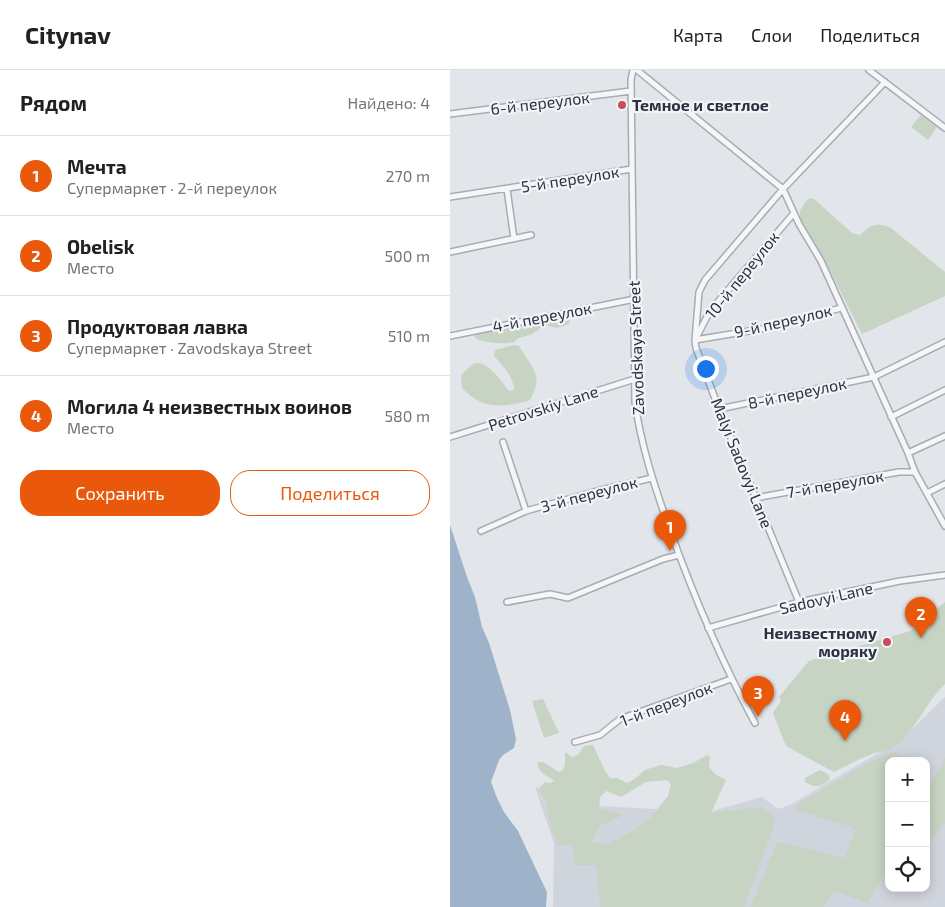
<!DOCTYPE html>
<html lang="ru">
<meta charset="utf-8">
<style>
:root{--surface:#fff;--page:#f2f2f2;--text:#202124;--muted:#757577;--line:#e0e0e0;--accent:#ea580c}
body{margin:0;font-family:"Exo 2",sans-serif;background:var(--page);color:var(--text)}
.controls{position:absolute;right:15px;bottom:15px;display:grid;overflow:hidden;border-radius:10px;box-shadow:0 2px 12px #0003}
.controls button{width:45px;height:45px;display:grid;place-items:center;padding:0;border:0;border-bottom:1px solid var(--line);background:var(--surface);color:var(--text);font:25px sans-serif}
.you{position:absolute;left:255px;top:298px;width:18px;height:18px;margin:-12px;border:4px solid #fff;border-radius:50%;background:#1a73e8;box-shadow:0 0 0 8px #1a73e833}
.badge{display:grid;place-items:center;width:32px;height:32px;border-radius:50%;background:var(--accent);color:#fff;font-size:16px;font-weight:700}
.pin{position:absolute;translate:-50% -41px;filter:drop-shadow(0 1px 2px #0008)}
.pin::after{content:'';position:absolute;top:26px;width:18px;height:15px;background:inherit;clip-path:polygon(0 0,100% 0,50% 100%)}
.list{margin:0;padding:0;list-style:none}
h2{display:flex;justify-content:space-between;align-items:center;height:65px;margin:0;padding:0 20px;font-size:21px}
h2 small{font-size:16px;font-weight:400;color:var(--muted)}
.list li{display:grid;grid-template-columns:32px 1fr auto;gap:15px;align-items:center;box-sizing:border-box;height:80px;padding:0 20px;border-top:1px solid var(--line)}
.list b{display:block;font-size:19px;white-space:nowrap}
.list p{margin:0;font-size:16px;white-space:nowrap;color:var(--muted)}
.list em{font-size:16px;font-style:normal;color:var(--muted)}
.actions{display:flex;gap:10px;padding:15px 20px}
.actions a{flex:1;padding:11px 0;border:1px solid var(--accent);border-radius:20px;text-align:center;font-size:18px;color:var(--accent)}
.actions .main{background:var(--accent);color:#fff}
.icon{flex:none;width:28px;height:28px;fill:none;stroke:currentColor;stroke-width:2;stroke-linecap:round;stroke-linejoin:round}
.map{position:relative;flex:none;width:495px;height:837px;overflow:hidden}
header{display:flex;align-items:center;gap:30px;box-sizing:border-box;height:70px;padding:0 25px;background:var(--surface);border-bottom:1px solid var(--line)}
header strong{font-size:24px}
nav{display:flex;gap:28px;margin-inline-start:auto;font-size:18px}
main{display:flex}
aside{flex:1;background:var(--surface)}
.map>svg:first-child{display:block}
.built{fill:#d0d4dc;fill-rule:evenodd}
.green{fill:#c7d4c3;fill-rule:evenodd}
.water{fill:#9eb2c9}
.lines{fill:none;stroke-linecap:round;stroke-linejoin:round}
.minor-casing{stroke:#a7acb4;stroke-width:8}
.minor{stroke:#f5f6f8;stroke-width:5}
.poi-dot{fill:#cb4c5c;stroke:#f2f4f7;stroke-width:2}
.labels{text-anchor:middle;stroke-width:4.5;stroke-linejoin:round;paint-order:stroke}
.street-label{font-size:16px;fill:#2b3242;stroke:#f2f4f7}
.poi-label{font-size:16px;font-weight:bold;fill:#2b3242;stroke:#f2f4f7;text-anchor:start}
</style>
<header>
<strong>Citynav</strong>
<nav><a>Карта</a><a>Слои</a><a>Поделиться</a></nav>
</header>
<main>
<aside>
<h2>Рядом<small>Найдено: 4</small></h2>
<ul class="list">
<li><span class="badge">1</span><div><b>Мечта</b><p>Супермаркет · 2-й переулок</p></div><em>270 m</em></li>
<li><span class="badge">2</span><div><b>Obelisk</b><p>Место</p></div><em>500 m</em></li>
<li><span class="badge">3</span><div><b>Продуктовая лавка</b><p>Супермаркет · Zavodskaya Street</p></div><em>510 m</em></li>
<li><span class="badge">4</span><div><b>Могила 4 неизвестных воинов</b><p>Место</p></div><em>580 m</em></li>
</ul>
<div class="actions"><a class="main">Сохранить</a><a>Поделиться</a></div>
</aside>
<div class="map">
<svg width="495" height="837" viewBox="0 0 495 837">
<rect width="100%" height="100%" fill="#e2e5ea"/>
<path class="built" d="M 495,627 L 495,837 L 103,837 L 104,773 L 85,717 L 149,736 L 259,742 L 312,727 L 328,739 L 340,735 L 452,669 ZM 439,691 L 476,691 L 476,818 L 439,818 Z"/>
<path class="green" d="M 471,45 L 487,57 L 478,70 L 461,57 Z
M 363,128 L 402,163 L 410,165 C 422,155 425,151 441,158 L 495,202 L 495,226 L 412,264 L 374,189 L 350,149 L 350,140 L 358,129 Z
M 116,245 L 120,248 L 119,254 L 107,258 L 95,255 L 82,264 L 67,269 L 65,272 C 53,274 36,274 25,268 L 25,265 L 33,262 Z
M 64,275 L 69,276 C 81,297 95,304 80,330 C 53,338 33,340 12,318 L 11,305 C 15,302 19,296 23,294 C 36,288 53,313 59,321 L 64,320 C 64,307 53,296 44,286 L 45,280 Z
M 495,532 L 495,614 C 475,633 467,660 444,677 C 437,682 430,681 422,684 C 409,689 396,696 384,702 L 336,676 L 323,643 L 331,631 L 329,627 L 359,591 L 460,561 Z
M 93,629 L 109,663 L 94,668 L 82,631 Z
M 143,675 L 155,701 L 160,708 L 167,708 L 177,713 L 186,708 L 195,700 L 211,695 L 227,698 L 243,693 L 257,685 L 260,687 L 259,697 L 265,704 L 276,710 L 261,743 L 310,737 L 323,744 L 325,753 L 294,837 L 150,837 L 147,801 L 145,795 L 125,795 L 123,775 L 107,775 L 99,749 L 96,730 L 89,721 L 89,718 L 95,712 L 100,713 L 104,711 C 98,705 87,704 88,692 L 93,692 L 109,702 L 113,700 L 115,694 L 115,683 L 117,683 L 121,687 L 128,685 L 134,676 ZM 217,710 L 221,714 L 218,726 L 201,747 L 185,760 L 156,775 L 142,772 L 150,756 L 173,745 L 149,739 L 150,727 L 156,721 L 171,727 L 196,712 Z
M 445,682 L 458,691 L 439,691 L 439,795 L 418,833 L 385,821 L 379,827 L 374,837 L 301,837 L 327,772 L 395,788 L 405,761 L 401,757 L 346,740 L 347,734 L 427,688 Z
M 495,688 L 495,753 L 476,775 L 476,711 L 483,712 Z
M 370,700 L 378,704 L 380,709 C 371,718 365,718 355,712 L 355,708 Z"/>
<path class="water" d="M 0,455 L 17,507 L 25,527 L 32,557 L 39,573 L 60,640 L 66,669 L 64,678 L 53,685 L 49,690 L 41,712 L 47,728 L 54,742 L 68,761 L 95,818 L 97,822 L 96,837 L 0,837 Z"/>
<g class="lines">
<g class="minor-casing">
<path id="minor" d="M 183,0 L 181,10 L 185,332 C 191,376 205,418 220,460 C 244,527 271,591 305,653
M 187,0 L 333,119 L 349,154 L 371,191 L 458,383 L 465,402 L 495,456
M 419,0 L 495,58
M 0,44 L 181,21
M 57,119 L 64,169
M 0,127 L 182,99
M 0,182 L 81,165
M 0,266 L 185,229
M 246,268 L 260,241 L 344,143
M 245,270 L 317,258 L 391,238
M 269,339 L 424,307 L 495,272
M 441,347 L 495,320
M 0,367 L 185,309
M 53,372 L 76,441
M 458,383 L 495,366
M 477,423 L 495,414
M 305,428 L 449,402 L 465,402
M 31,461 L 76,441 L 147,421 L 202,408
M 57,532 L 100,524 L 118,528 L 213,489 L 229,485
M 349,532 L 269,339 L 246,278 L 245,270 L 249,222 L 255,210 L 333,119 L 435,12
M 258,558 L 349,532 L 450,511 L 495,505
M 125,672 L 150,665 L 170,649 L 281,609"/>
</g>
<use href="#minor" class="minor"/>
</g>
<g class="poi-dot">
<circle cx="172" cy="35" r="5"/>
<circle cx="437" cy="572" r="5"/>
</g>
<g class="labels">
<g class="street-label">
<text transform="translate(90 33) rotate(-7)" y="6">6-й переулок</text>
<text transform="translate(120 109) rotate(-9)" y="6">5-й переулок</text>
<text transform="translate(292 205) rotate(-51)" y="6">10-й переулок</text>
<text transform="translate(92 247) rotate(-11)" y="6">4-й переулок</text>
<text transform="translate(333 251) rotate(-13)" y="6">9-й переулок</text>
<text transform="translate(186 278) rotate(-92)" y="6">Zavodskaya Street</text>
<text transform="translate(347 323) rotate(-12)" y="6">8-й переулок</text>
<text transform="translate(93 338) rotate(-18)" y="6">Petrovskiy Lane</text>
<text transform="translate(292 393) rotate(68)" y="6">Malyi Sadovyi Lane</text>
<text transform="translate(385 414) rotate(-10)" y="6">7-й переулок</text>
<text transform="translate(139 424) rotate(-15)" y="6">3-й переулок</text>
<text transform="translate(376 528) rotate(-13)" y="6">Sadovyi Lane</text>
<text transform="translate(216 634) rotate(-21)" y="6">1-й переулок</text>
</g>
<g class="poi-label">
<text x="182" y="41">Темное и светлое</text>
<text x="427" y="569" text-anchor="end">Неизвестному<tspan x="427" dy="18">моряку</tspan></text>
</g>
</g>
</svg>
<div class="controls">
<button>+</button>
<button>−</button>
<button><svg class="icon" aria-label="locate" viewBox="0 0 24 24"><circle cx="12" cy="12" r="6"/><path d="M12 2v4M12 18v4M2 12h4M18 12h4"/></svg></button>
</div>
<div class="you"></div>
<div class="pin badge" style="left:220px;top:481px">1</div>
<div class="pin badge" style="left:471px;top:568px">2</div>
<div class="pin badge" style="left:308px;top:647px">3</div>
<div class="pin badge" style="left:395px;top:671px">4</div>
</div>
</main>
